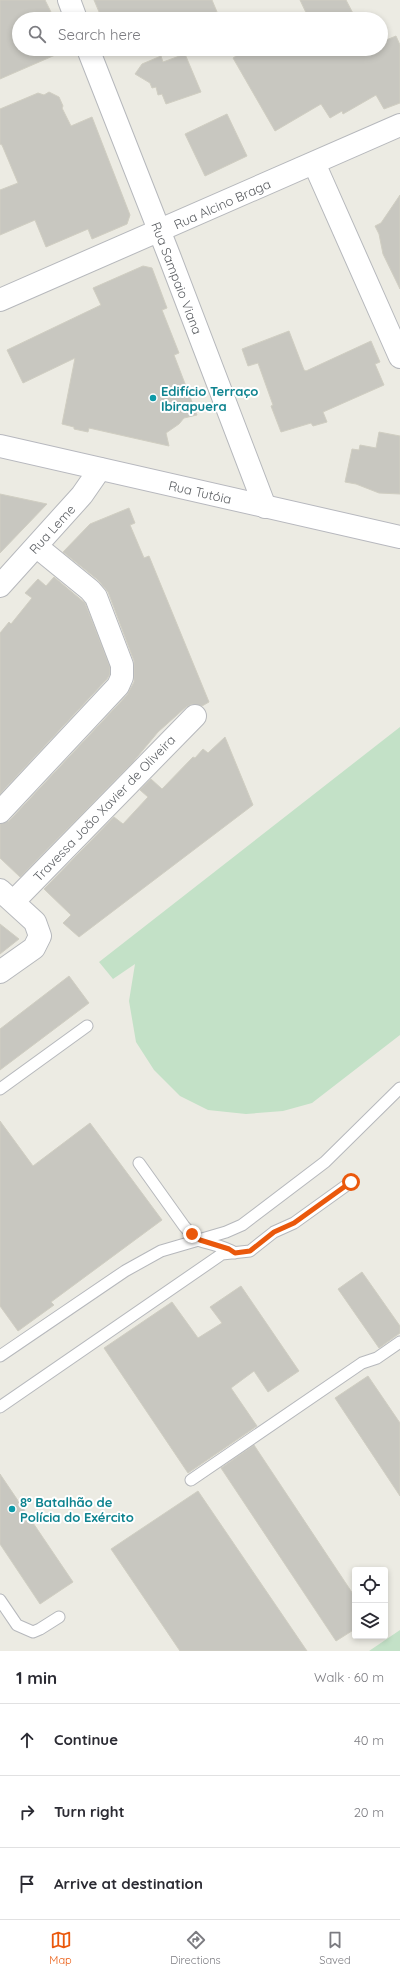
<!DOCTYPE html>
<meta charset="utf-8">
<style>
:root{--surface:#fff;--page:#f2f2f3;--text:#2b2b33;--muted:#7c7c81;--line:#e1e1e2;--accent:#ea580c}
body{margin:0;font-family:Quicksand,sans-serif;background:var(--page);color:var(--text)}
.controls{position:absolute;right:12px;bottom:12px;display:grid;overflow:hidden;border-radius:4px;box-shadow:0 2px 6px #0003}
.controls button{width:36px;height:36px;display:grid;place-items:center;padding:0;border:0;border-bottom:1px solid var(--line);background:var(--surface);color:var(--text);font:20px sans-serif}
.stop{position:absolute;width:12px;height:12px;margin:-9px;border:3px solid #ea580c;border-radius:50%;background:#fff}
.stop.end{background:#ea580c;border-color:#fff;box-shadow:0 1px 4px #0008}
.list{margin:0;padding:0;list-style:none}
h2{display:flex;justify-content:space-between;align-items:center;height:52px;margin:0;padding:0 16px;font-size:17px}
h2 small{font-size:13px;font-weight:400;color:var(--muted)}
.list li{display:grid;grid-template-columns:26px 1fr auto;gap:12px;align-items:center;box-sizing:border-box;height:72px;padding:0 16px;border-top:1px solid var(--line)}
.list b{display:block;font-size:15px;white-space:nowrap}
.list em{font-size:13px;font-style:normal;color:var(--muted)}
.icon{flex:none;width:22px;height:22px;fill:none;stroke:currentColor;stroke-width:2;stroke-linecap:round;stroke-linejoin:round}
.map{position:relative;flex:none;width:400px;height:1651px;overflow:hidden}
.search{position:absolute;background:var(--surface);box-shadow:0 2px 6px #0003;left:12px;right:12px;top:12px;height:44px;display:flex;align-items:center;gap:10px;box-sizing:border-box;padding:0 14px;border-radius:22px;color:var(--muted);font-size:15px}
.sheet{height:268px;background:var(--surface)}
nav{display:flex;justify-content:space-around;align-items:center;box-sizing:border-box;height:56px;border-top:1px solid var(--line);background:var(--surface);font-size:11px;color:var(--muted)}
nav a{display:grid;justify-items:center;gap:2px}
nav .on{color:var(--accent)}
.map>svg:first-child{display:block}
.green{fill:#c3e1c7}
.building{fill:#c8c7c0;stroke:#d0cec2}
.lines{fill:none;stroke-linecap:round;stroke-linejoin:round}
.lane-casing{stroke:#b6b8bc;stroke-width:13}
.street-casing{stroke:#b6b8bc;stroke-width:24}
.secondary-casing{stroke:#b7b8be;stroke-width:24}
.lane{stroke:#fff;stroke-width:11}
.street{stroke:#fff;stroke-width:22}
.secondary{stroke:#fff;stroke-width:22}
.route{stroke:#ea580c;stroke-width:5}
.culture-dot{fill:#0f9aa8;stroke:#fff;stroke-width:1.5}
.labels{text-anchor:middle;stroke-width:4;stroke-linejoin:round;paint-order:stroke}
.street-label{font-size:13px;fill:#5b5e62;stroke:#fff}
.culture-label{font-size:13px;font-weight:bold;fill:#0d838f;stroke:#fff;text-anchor:start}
</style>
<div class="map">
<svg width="400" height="1651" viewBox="0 0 400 1651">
<rect width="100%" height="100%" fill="#ecebe3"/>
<path class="green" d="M 400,727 L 400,1035 L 312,1103 L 283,1111 L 246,1114 L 208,1110 L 180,1096 L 154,1070 L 136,1042 L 129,1001 L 135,964 L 113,979 L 99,962 Z
M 400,1630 L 400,1651 L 369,1651 Z"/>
<path class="building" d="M 0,0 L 45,0 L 51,12 L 34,19 L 19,19 L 19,49 L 69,49 L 0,79 Z
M 94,0 L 212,0 L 220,19 L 102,19 Z
M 300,0 L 346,0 L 356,19 L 309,19 Z
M 396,36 L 400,45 L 400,103 L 384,109 L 376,95 L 343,114 L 342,111 L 330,118 L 321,104 L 275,131 L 233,58 L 247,49 L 296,49 L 311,54 L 320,49 L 381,49 L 381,42 Z
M 185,54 L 201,92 L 166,104 L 162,94 L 158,95 L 156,87 L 152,88 L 150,83 L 135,74 L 142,64 L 161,56 L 163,62 Z
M 49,92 L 59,97 L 63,106 L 62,108 L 71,126 L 92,117 L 130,215 L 127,224 L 92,239 L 88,229 L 46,247 L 35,220 L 0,235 L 0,190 L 18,183 L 2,145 L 0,144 L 0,109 L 38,93 L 44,95 Z
M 227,114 L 247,156 L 205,176 L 185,134 Z
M 400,195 L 400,289 L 383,254 L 379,234 L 375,226 L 381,223 Z
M 143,266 L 152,268 L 167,308 L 162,310 L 179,353 L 174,355 L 197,415 L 184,418 L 179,424 L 166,433 L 169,446 L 89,428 L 88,432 L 74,429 L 74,427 L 62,424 L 75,358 L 23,383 L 7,350 L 101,305 L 93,288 Z
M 289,331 L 304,370 L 306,371 L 371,341 L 380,362 L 375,364 L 384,385 L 323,412 L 327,422 L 313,426 L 311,423 L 281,432 L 271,406 L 273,405 L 258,363 L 248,366 L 242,349 Z
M 379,432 L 400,436 L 400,494 L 379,493 L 356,484 L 345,482 L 352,449 L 359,450 L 360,445 L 376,448 Z
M 0,494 L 47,504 L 0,553 Z
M 129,508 L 135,523 L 130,525 L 144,558 L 149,556 L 209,702 L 202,706 L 192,704 L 186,707 L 158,732 L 133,762 L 20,877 L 0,858 L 0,824 L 9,821 L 127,695 L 134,682 L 134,661 L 108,592 L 98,580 L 63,552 L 90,524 Z
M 54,577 L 85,603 L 110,667 L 110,674 L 107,679 L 0,794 L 0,633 L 9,622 L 11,624 L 32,598 L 25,593 L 38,579 L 46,586 Z
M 225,737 L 253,805 L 79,937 L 63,923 L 71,915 L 44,889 L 114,817 L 123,824 L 148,797 L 140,790 L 151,779 L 162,789 L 193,757 L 195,758 L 203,749 L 208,753 Z
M 0,924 L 19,939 L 0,954 Z
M 69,976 L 89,1003 L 0,1070 L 0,1029 Z
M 0,1121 L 33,1166 L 90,1123 L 162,1220 L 51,1302 L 54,1305 L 18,1331 L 0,1306 Z
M 362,1272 L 400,1326 L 400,1333 L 379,1348 L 338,1289 Z
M 241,1286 L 299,1371 L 268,1392 L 254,1371 L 231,1388 L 257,1426 L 188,1473 L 104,1348 L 172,1302 L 198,1338 L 222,1323 L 210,1307 Z
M 368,1376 L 400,1423 L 400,1496 L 335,1398 Z
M 254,1445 L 355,1597 L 355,1629 L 336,1641 L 221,1468 Z
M 0,1474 L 73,1582 L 40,1604 L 0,1544 Z
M 198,1491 L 307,1651 L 180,1651 L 111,1549 Z"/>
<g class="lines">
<g class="lane-casing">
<path id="lane" d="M 0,1089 L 87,1026
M 139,1163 L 184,1226 C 189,1232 195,1238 201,1241 C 213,1245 224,1246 235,1253
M 0,1356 L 125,1271 L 161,1251 L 226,1232 L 242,1225 L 325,1162 L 400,1088
M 0,1407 L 222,1254 L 250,1251 L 274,1232 L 294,1223 L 351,1182
M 191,1480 L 362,1363 L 377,1358 L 400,1342
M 0,1600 L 17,1625 L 33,1632 L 40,1629 L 59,1617"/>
</g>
<g class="street-casing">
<path id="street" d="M 69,0 L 76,19
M 88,49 L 170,258 L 265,507
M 314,163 L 400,357
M 0,300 L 400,125
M 0,586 L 82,495 L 100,469
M 0,812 L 118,686 L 122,677 L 122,665 L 96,597 L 90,590 L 36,546
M 0,890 L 35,922 L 40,936 L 34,948 L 0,972
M 14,901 L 195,716"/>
</g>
<g class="secondary-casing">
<path id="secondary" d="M 0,446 L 400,537"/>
</g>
<use href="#lane" class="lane"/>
<use href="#street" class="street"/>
<use href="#secondary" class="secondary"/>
</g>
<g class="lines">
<path class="route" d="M 192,1234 L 200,1240 L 229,1249 L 235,1253 L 250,1251 L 274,1232 L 294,1223 L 351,1182"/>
</g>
<g class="culture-dot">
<circle cx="153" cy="398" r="4"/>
<circle cx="12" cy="1509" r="4"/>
</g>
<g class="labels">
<g class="street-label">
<text transform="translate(222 204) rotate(-24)" y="5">Rua Alcino Braga</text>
<text transform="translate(177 278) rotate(69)" y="5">Rua Sampaio Viana</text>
<text transform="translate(200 492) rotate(13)" y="5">Rua Tutóia</text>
<text transform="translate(52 529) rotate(-48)" y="5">Rua Leme</text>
<text transform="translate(104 808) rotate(-46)" y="5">Travessa João Xavier de Oliveira</text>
</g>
<g class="culture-label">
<text x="161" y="396">Edifício Terraço<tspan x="161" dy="15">Ibirapuera</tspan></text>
<text x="20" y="1507">8º Batalhão de<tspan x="20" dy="15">Polícia do Exército</tspan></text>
</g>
</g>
</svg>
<div class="controls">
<button><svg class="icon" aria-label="locate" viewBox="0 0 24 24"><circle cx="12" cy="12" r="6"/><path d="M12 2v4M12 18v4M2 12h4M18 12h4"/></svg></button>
<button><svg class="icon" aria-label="layers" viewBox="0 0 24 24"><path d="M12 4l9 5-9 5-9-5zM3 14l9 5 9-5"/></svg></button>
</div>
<div class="stop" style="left:351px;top:1182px"></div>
<div class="stop end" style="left:192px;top:1234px"></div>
<div class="search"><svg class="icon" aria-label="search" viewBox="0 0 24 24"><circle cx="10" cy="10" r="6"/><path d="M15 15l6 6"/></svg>Search here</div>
</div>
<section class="sheet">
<h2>1 min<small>Walk · 60 m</small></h2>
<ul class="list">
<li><svg class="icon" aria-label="ahead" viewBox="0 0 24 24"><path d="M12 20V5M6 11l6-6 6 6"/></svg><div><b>Continue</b></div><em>40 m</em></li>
<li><svg class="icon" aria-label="right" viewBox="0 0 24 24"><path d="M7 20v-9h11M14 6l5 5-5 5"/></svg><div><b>Turn right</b></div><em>20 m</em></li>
<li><svg class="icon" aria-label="arrive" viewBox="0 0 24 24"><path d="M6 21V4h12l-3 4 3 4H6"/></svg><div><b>Arrive at destination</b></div></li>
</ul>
</section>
<nav>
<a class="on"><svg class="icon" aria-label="map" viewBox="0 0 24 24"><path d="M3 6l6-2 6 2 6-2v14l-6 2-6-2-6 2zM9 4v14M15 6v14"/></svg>Map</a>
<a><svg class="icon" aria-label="directions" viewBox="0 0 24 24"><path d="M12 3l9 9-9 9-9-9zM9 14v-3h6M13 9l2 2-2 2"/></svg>Directions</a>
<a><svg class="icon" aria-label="saved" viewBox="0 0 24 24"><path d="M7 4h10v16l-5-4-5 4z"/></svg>Saved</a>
</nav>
